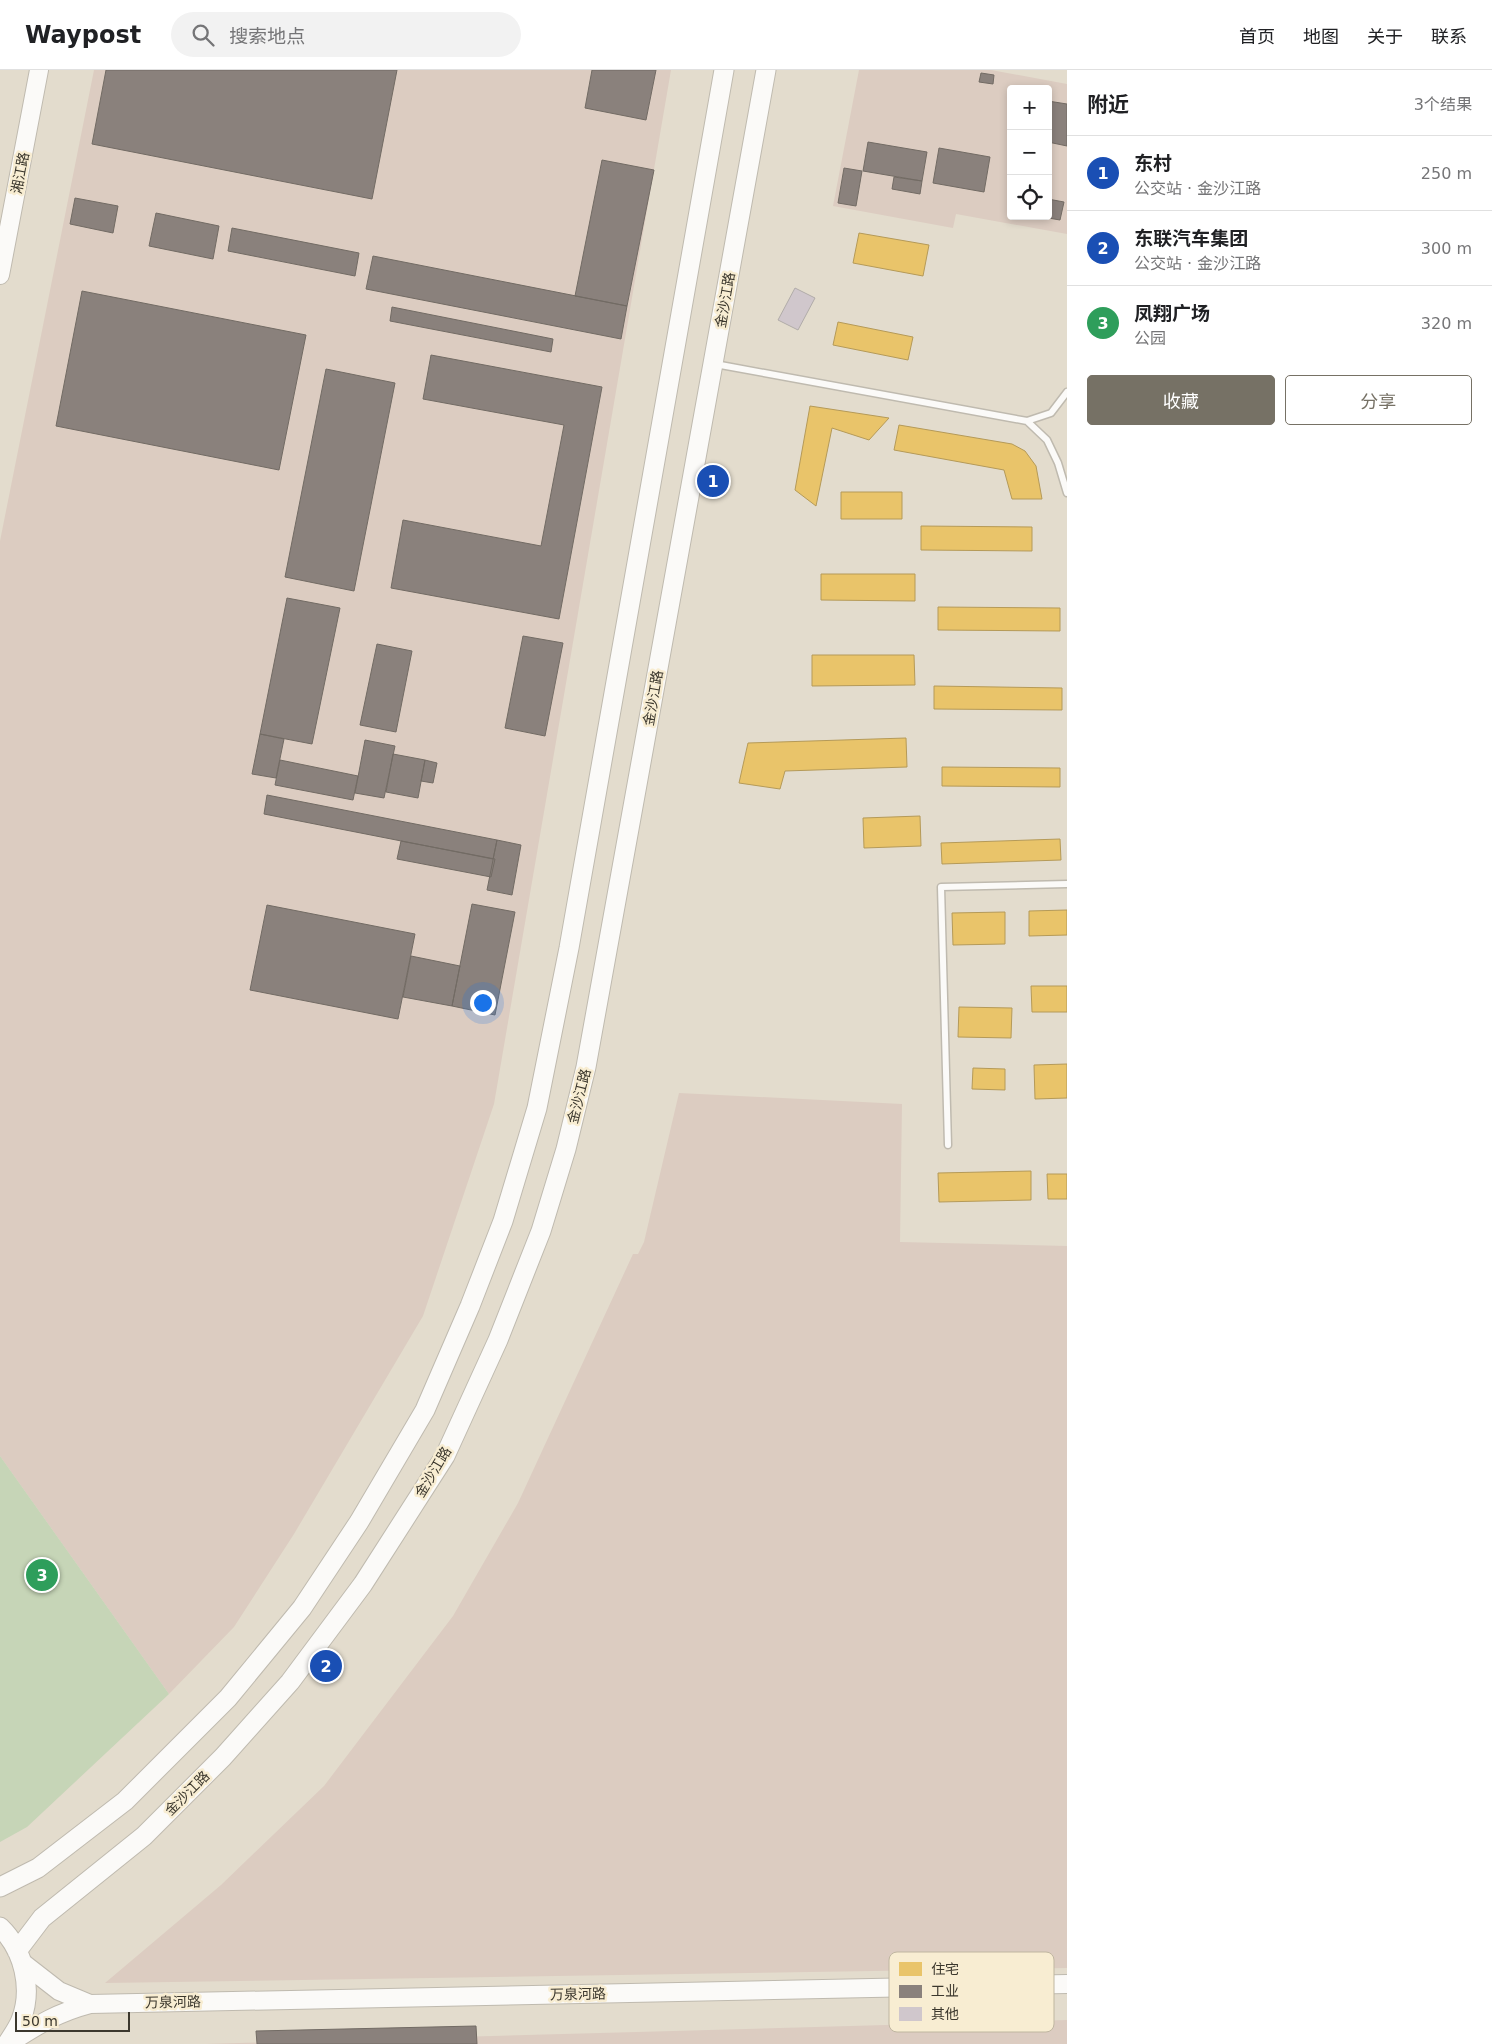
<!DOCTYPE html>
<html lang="zh">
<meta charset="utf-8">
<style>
:root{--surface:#fff;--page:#f2f2f2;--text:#202124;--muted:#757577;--line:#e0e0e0;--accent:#767165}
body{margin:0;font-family:"DejaVu Sans","Noto Sans SC",sans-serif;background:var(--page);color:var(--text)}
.controls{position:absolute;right:15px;top:15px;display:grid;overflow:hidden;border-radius:5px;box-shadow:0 2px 8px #0003}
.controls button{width:45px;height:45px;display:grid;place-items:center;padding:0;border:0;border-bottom:1px solid var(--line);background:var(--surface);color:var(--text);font:25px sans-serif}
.scale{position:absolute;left:15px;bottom:12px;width:115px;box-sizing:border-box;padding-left:5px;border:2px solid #3b372d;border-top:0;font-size:14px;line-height:18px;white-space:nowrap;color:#3b372d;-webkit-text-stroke:4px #f8edd2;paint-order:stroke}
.you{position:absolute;left:482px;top:932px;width:18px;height:18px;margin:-12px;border:4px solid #fff;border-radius:50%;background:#1a73e8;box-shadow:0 0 0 8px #1a73e833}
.badge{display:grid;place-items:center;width:32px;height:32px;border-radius:50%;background:var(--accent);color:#fff;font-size:16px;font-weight:700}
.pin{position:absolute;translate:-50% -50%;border:2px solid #fff;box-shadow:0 1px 5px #0006}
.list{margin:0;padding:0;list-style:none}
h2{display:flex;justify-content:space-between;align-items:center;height:65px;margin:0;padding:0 20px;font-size:21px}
h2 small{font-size:16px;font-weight:400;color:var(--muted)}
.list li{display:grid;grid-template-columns:32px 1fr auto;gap:15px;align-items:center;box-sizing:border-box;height:75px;padding:0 20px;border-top:1px solid var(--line)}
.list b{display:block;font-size:19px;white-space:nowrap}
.list p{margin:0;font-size:16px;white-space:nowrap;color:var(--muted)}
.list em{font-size:16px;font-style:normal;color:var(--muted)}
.actions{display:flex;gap:10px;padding:15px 20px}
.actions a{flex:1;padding:11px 0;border:1px solid var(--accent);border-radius:5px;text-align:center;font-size:18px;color:var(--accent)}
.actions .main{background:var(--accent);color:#fff}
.icon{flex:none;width:28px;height:28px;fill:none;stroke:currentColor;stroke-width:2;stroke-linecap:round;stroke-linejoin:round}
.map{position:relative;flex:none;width:1067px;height:1974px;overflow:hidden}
header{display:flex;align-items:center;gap:30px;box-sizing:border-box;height:70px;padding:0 25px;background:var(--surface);border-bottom:1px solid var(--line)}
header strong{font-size:24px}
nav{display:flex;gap:28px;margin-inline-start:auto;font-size:18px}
.search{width:350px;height:45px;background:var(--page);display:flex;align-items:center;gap:12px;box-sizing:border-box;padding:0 18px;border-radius:28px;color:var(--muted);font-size:19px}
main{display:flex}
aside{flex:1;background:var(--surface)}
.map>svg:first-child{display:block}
.industrial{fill:#dcccc1;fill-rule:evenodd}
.green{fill:#c6d5b7}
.homes{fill:#e9c46a;stroke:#b59a58}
.industry{fill:#8a817c;stroke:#726b64}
.building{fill:#d0c7cc;stroke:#b1aca9}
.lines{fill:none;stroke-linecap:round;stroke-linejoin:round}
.lane-casing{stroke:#bfbaaf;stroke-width:9}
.secondary-casing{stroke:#bfbaaf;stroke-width:20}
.primary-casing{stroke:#bfbaaf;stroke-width:21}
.lane{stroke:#fbfaf8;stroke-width:6}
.secondary{stroke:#fbfaf8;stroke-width:18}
.primary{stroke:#fbfaf8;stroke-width:19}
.labels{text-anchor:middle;stroke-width:5;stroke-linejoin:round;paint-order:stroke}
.street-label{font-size:14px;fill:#3b372d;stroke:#f8edd2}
.key{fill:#f8edd2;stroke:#bfb6a0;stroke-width:1}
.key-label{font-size:14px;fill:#3b372d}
</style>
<header>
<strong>Waypost</strong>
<div class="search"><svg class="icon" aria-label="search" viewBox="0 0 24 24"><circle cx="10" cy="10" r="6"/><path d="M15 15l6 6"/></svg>搜索地点</div>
<nav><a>首页</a><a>地图</a><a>关于</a><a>联系</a></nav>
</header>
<main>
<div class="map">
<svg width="1067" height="1974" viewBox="0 0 1067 1974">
<rect width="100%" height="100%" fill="#e3dccd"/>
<path class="industrial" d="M 94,0 L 671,0 L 494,1034 L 423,1246 L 294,1464 L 234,1557 L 169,1624 L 0,1386 L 0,471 Z
M 859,0 L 991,0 L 1067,14 L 1067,164 L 956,144 L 953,158 L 833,136 ZM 1011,19 L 1048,19 L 1048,146 L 1011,146 Z
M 679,1023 L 902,1034 L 900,1172 L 1067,1176 L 1067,1898 L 105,1913 L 221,1815 L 324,1716 L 453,1546 L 518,1433 L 633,1184 L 638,1184 L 644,1172 Z
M 1067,1950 L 1067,1974 L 205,1974 Z"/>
<path class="green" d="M 0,1386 L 169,1624 L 27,1757 L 0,1772 Z"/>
<path class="homes" d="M 859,163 L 929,175 L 923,206 L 853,193 Z
M 838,252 L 913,267 L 908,290 L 833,275 Z
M 810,336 L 889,348 L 869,370 L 832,358 L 816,436 L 795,420 Z
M 899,355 L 1012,374 L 1025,381 L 1036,396 L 1042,429 L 1012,429 L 1004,400 L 894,380 Z
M 841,422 L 902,422 L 902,449 L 841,449 Z
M 921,456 L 1032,457 L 1032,481 L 921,480 Z
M 821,504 L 915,504 L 915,531 L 821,530 Z
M 938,537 L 1060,538 L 1060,561 L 938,560 Z
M 812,585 L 914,585 L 915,615 L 812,616 Z
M 934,616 L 1062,618 L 1062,640 L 934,639 Z
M 906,668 L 907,697 L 785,701 L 780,719 L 739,713 L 748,673 Z
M 942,697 L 1060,698 L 1060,717 L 942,716 Z
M 920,746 L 921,776 L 864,778 L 863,748 Z
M 1060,769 L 1061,790 L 942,794 L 941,773 Z
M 1067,840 L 1067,865 L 1029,866 L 1029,841 Z
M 1005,842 L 1005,874 L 953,875 L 952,843 Z
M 1031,916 L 1067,916 L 1067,942 L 1032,942 Z
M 959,937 L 1012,938 L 1011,968 L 958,967 Z
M 1067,994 L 1067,1028 L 1035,1029 L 1034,995 Z
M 973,998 L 1005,999 L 1005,1020 L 972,1019 Z
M 1031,1101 L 1031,1130 L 939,1132 L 938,1103 Z
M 1047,1104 L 1067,1104 L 1067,1129 L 1048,1129 Z"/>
<path class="industry" d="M 106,0 L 397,0 L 372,129 L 92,74 Z
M 592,0 L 656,0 L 646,50 L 585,38 Z
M 981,3 L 994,5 L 993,14 L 979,12 Z
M 1048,31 L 1067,34 L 1067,76 L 1048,72 Z
M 868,72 L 927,82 L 922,111 L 863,101 Z
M 939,78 L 990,87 L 984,122 L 933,113 Z
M 602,90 L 654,100 L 627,236 L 575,226 Z
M 844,98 L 862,101 L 856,136 L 838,133 Z
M 894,107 L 922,111 L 920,124 L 892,119 Z
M 75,128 L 118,136 L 113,163 L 70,154 Z
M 1048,129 L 1064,132 L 1060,150 L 1037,146 L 1048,146 Z
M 156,143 L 219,156 L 213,189 L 149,176 Z
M 232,158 L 359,183 L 355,206 L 228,181 Z
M 373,186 L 627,236 L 621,269 L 366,219 Z
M 82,221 L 306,265 L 279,400 L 56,356 Z
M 392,237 L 553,269 L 551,282 L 390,251 Z
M 431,285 L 602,317 L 559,549 L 391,518 L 403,450 L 541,476 L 564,355 L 423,329 Z
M 326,299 L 395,313 L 354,521 L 285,507 Z
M 287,528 L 340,538 L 312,674 L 260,664 Z
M 523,566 L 563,573 L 545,666 L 505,658 Z
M 377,574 L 412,581 L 396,662 L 360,655 Z
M 260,664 L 284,669 L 276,708 L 252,704 Z
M 365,670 L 395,676 L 384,728 L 355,723 Z
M 393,684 L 425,690 L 418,728 L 386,722 Z
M 280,690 L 358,706 L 353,730 L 275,715 Z
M 425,690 L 437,693 L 433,713 L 421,711 Z
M 267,725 L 497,770 L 493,789 L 264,744 Z
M 497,770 L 521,775 L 512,825 L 487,820 Z
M 401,771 L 495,789 L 491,807 L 397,789 Z
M 472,834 L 515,842 L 495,945 L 452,936 Z
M 267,835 L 415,864 L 398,949 L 250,920 Z
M 411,886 L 460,896 L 452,936 L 403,927 Z
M 476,1956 L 477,1974 L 257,1974 L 256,1961 Z"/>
<path class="building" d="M 795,218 L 815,228 L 798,260 L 778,250 Z"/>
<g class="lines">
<g class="lane-casing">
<path id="lane" d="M 715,294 L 1027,351 L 1047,370 L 1058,393 L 1067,423
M 1027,351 L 1051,343 L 1067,322
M 948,1075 L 941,817 L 1067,814"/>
</g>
<g class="secondary-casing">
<path id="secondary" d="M 0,205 L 39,0
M 90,1934 L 1067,1914
M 8,1974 C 38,1955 56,1943 90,1934 L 59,1921 L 23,1893"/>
</g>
<g class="primary-casing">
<path id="primary" d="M 0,1817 L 38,1798 L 125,1731 L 228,1628 L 302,1538 L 359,1452 L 425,1340 L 470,1236 L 503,1151 L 537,1038 L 569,878 L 724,0
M 0,1857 C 24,1880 33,1919 21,1950 C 18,1958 12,1966 7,1974
M 17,1881 L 42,1848 L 144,1766 L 223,1687 L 290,1612 L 363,1514 L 445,1386 L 498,1270 L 541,1161 L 566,1079 L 586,997 L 766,0"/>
</g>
<use href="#lane" class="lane"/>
<use href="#secondary" class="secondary"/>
<use href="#primary" class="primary"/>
</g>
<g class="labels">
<g class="street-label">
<text transform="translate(20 103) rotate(-79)" y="5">湘江路</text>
<text transform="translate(725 230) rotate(-80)" y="5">金沙江路</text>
<text transform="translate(653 628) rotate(-80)" y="5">金沙江路</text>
<text transform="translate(579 1026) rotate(-76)" y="5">金沙江路</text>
<text transform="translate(433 1402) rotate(-59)" y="5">金沙江路</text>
<text transform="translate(187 1723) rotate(-45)" y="5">金沙江路</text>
<text transform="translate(578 1924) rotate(-1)" y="5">万泉河路</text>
<text transform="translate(173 1932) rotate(-1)" y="5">万泉河路</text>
</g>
</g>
<rect x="889" y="1882" width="165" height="80" rx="8" class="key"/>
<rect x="899" y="1892" width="23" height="14" fill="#e9c46a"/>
<rect x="899" y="1915" width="23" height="13" fill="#8a817c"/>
<rect x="899" y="1937" width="23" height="14" fill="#d0c7cc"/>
<g class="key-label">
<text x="931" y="1904">住宅</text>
<text x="931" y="1926">工业</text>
<text x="931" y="1949">其他</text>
</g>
</svg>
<div class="controls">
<button>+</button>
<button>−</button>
<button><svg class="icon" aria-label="locate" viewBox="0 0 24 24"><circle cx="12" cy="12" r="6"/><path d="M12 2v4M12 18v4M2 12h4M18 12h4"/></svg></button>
</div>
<div class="scale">50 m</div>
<div class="you"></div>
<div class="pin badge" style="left:713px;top:411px;background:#1a4fb4">1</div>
<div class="pin badge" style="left:326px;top:1596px;background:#1a4fb4">2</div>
<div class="pin badge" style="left:42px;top:1505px;background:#2e9e5b">3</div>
</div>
<aside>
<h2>附近<small>3个结果</small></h2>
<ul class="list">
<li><span class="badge" style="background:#1a4fb4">1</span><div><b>东村</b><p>公交站 · 金沙江路</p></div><em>250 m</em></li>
<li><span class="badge" style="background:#1a4fb4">2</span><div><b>东联汽车集团</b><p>公交站 · 金沙江路</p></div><em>300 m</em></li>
<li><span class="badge" style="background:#2e9e5b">3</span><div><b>凤翔广场</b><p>公园</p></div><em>320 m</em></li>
</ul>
<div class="actions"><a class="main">收藏</a><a>分享</a></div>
</aside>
</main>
